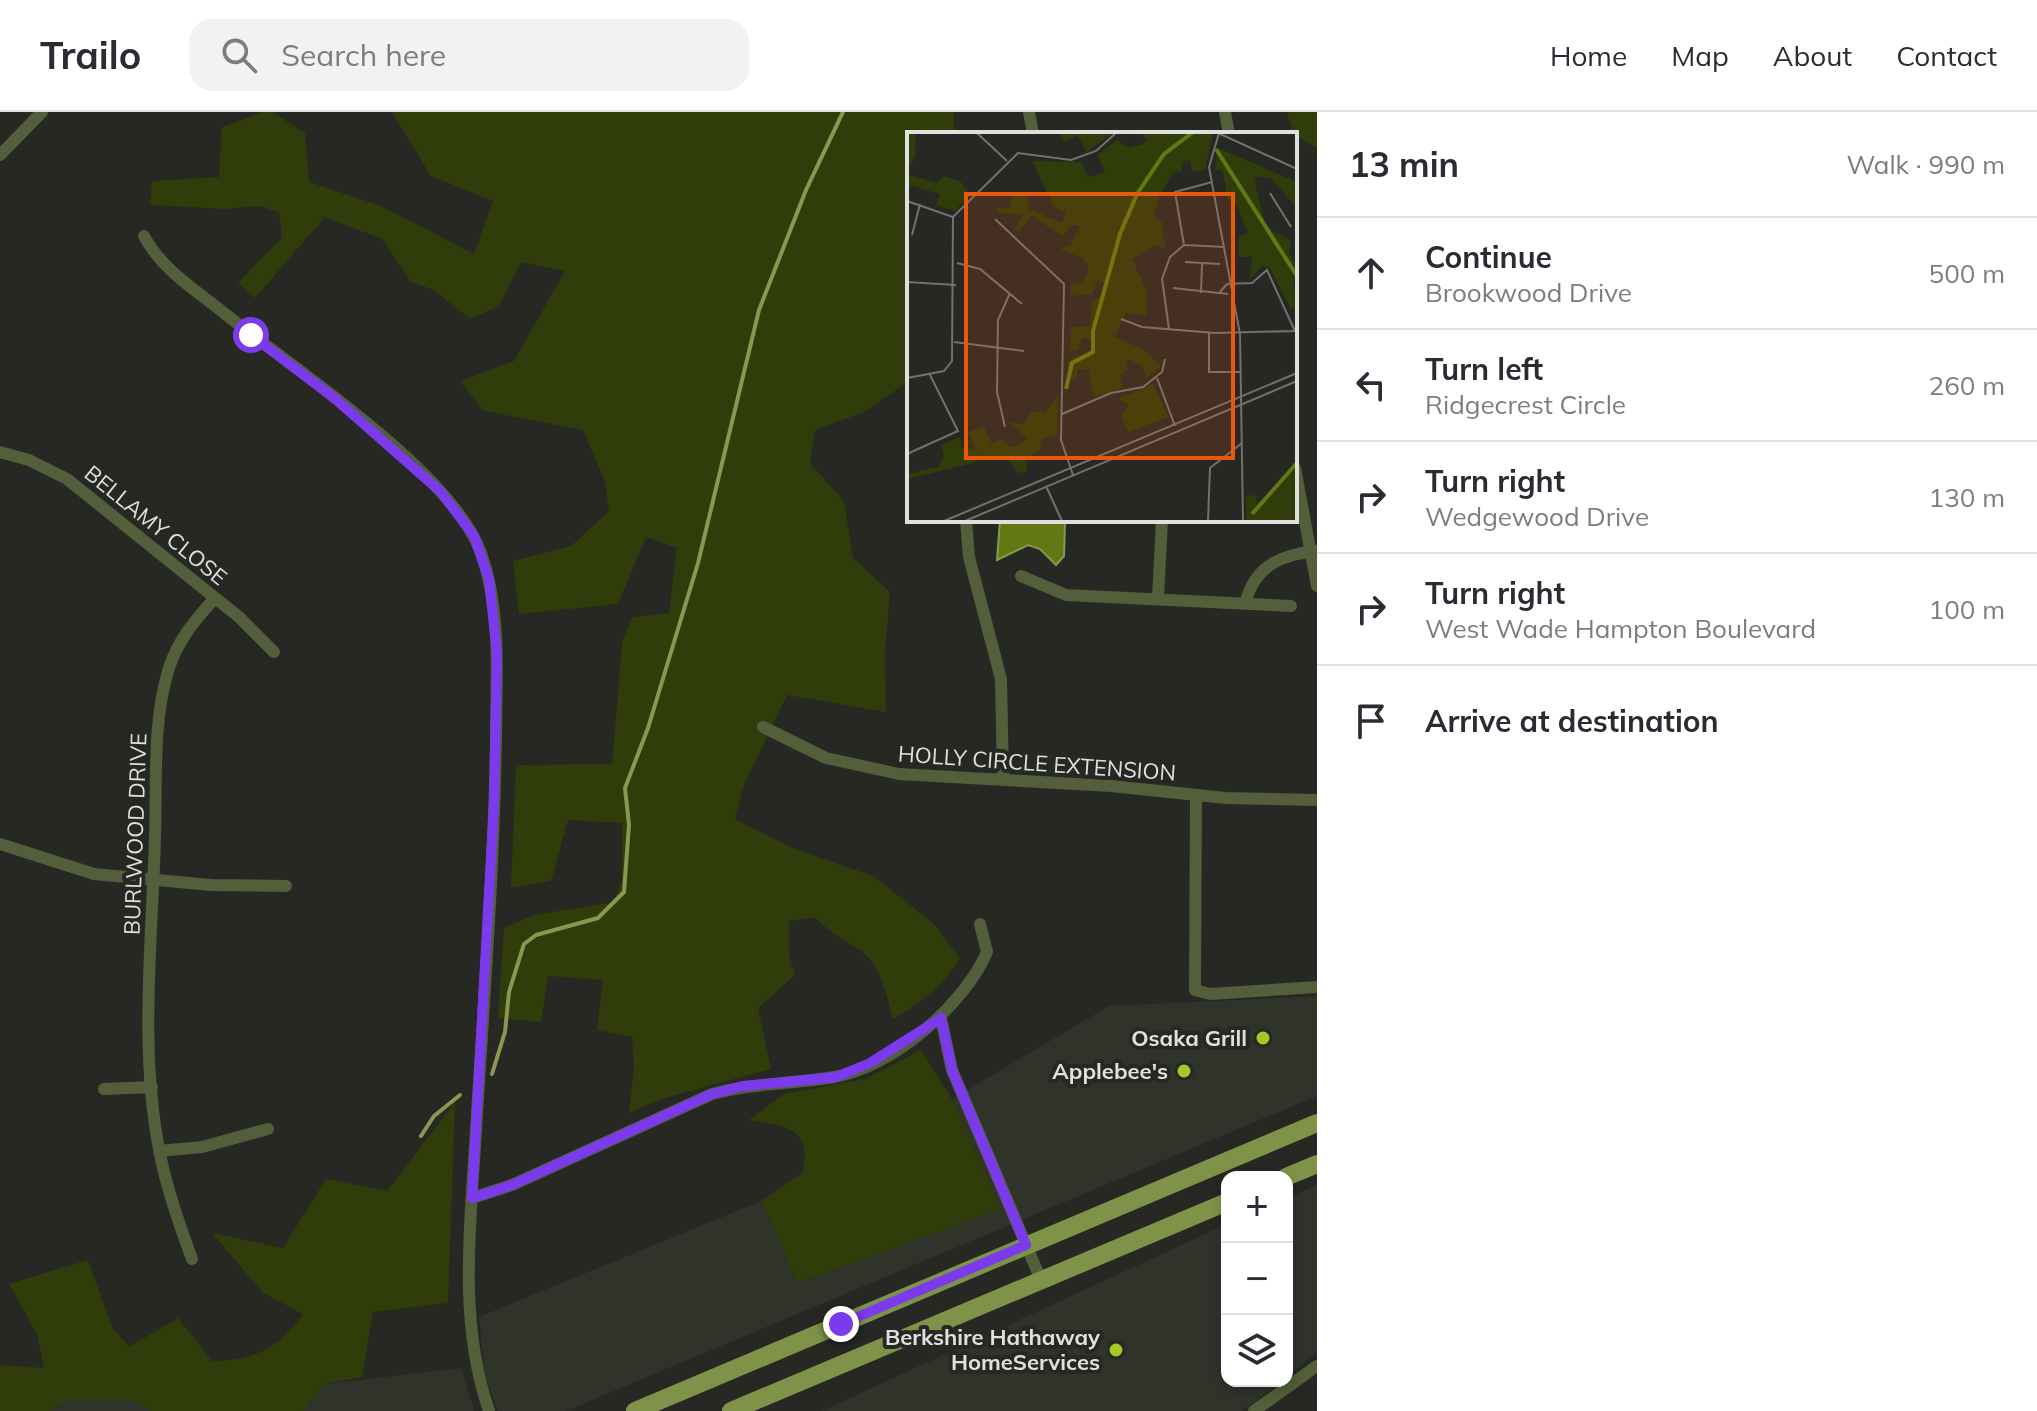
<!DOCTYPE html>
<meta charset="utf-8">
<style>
:root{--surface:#fff;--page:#f2f2f3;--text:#2b2b33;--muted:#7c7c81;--line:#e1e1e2}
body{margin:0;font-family:Mulish,sans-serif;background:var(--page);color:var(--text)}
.controls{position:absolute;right:24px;bottom:24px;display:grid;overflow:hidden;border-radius:16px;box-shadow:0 4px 12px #0003}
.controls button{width:72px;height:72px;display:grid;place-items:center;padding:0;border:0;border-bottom:2px solid var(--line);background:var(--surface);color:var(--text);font:40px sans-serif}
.stop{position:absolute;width:24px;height:24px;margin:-18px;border:6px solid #7c3aed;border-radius:50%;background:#fff}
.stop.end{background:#7c3aed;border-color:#fff;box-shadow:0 2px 8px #0008}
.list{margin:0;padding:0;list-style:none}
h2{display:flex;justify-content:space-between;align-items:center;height:104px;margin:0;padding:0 32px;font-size:34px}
h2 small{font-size:26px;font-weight:400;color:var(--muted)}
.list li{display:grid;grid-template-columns:52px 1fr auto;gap:24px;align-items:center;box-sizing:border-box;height:112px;padding:0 32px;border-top:2px solid var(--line)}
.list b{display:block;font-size:30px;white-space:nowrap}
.list p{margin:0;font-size:26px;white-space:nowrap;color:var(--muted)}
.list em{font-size:26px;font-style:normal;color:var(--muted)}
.icon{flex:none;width:44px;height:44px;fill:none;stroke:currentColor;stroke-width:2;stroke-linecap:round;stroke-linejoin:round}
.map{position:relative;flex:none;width:1317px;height:1299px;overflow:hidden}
header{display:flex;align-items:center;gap:48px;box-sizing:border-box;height:112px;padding:0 40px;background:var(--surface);border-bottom:2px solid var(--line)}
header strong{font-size:38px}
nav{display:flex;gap:44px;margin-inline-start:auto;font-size:28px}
.search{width:560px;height:72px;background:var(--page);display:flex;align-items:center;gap:20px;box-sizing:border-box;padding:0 28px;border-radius:24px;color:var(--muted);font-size:30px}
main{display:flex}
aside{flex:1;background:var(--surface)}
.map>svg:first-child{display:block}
.built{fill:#30332a}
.green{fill:#303c09}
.water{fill:#627913;stroke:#889850;stroke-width:2}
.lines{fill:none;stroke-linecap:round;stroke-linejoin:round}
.stream{stroke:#889850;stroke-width:4}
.street{stroke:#535e3a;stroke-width:12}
.primary{stroke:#7e9347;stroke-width:18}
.route{stroke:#7c3aed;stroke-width:10}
.poi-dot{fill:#a4c825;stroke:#272824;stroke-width:3}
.labels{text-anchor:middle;stroke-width:8;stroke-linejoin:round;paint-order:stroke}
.street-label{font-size:22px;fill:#e0e1de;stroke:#272824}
.poi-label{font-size:22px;font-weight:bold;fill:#e0e1de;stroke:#272824;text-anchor:end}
.inset-river{fill:none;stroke:#627913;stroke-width:4}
.inset-road{fill:none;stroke:#71726e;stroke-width:2}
.view{fill:#e8590c;fill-opacity:0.15;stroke:#e8590c;stroke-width:4}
.inset-edge{fill:none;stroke:#e0e1de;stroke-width:4}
</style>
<header>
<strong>Trailo</strong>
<div class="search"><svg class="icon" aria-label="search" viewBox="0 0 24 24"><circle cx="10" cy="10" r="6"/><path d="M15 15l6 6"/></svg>Search here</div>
<nav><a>Home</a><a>Map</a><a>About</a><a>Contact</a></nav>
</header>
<main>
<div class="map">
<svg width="1317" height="1299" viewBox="0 0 1317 1299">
<rect width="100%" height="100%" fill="#272824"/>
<path class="built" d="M 1317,884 L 1317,984 L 566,1299 L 498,1299 L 485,1263 L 479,1205 L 761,1089 L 798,1171 L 1000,1096 L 952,987 L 1109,894 Z
M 1317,1073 L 1317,1240 L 1287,1265 L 1287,1086 Z
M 1227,1112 L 1227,1269 L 1282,1269 L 1242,1299 L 822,1299 Z
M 462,1256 L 474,1299 L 303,1299 L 325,1272 Z
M 69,1288 L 133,1288 L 151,1299 L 50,1299 Z"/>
<path class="green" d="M 264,0 L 272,0 L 305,21 L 309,70 L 381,94 L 474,142 L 493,89 L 431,64 L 392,0 L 954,0 L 954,22 L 909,22 L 909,269 L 864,300 L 815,318 L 810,351 L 844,389 L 853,446 L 890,480 L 885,541 L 886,600 L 787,583 L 743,675 L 735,707 L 795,737 L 873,764 L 932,810 L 960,847 C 943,874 921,891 893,907 C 887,885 881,853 861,839 C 844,828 830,820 815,806 L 789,809 L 789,842 L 795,863 L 758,896 L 771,957 L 661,987 L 629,1001 L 634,957 L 632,925 L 597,918 L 603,868 L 548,864 L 541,910 L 498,906 L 504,816 L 534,803 L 614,790 L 622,769 L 622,711 L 568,708 L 551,769 L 511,776 L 516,653 L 612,652 L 622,531 L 632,505 L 669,501 L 677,436 L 646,425 L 618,492 L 519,502 L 513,449 L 571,434 L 609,399 L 605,370 L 583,318 L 484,299 L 460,269 L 514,249 L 565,159 L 521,150 L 499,194 L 470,207 L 434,178 L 411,170 L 382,127 L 325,105 L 255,186 L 238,171 L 282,125 L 279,100 L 259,94 L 225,97 L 150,93 L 152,69 L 219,65 L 222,15 Z
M 1287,0 L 1317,0 L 1317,36 L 1293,22 Z
M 921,938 L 952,987 L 1001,1097 L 798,1171 L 761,1089 L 803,1060 C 812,1014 785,1015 749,1008 L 784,982 L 865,967 Z
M 455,990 L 448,1191 L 373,1200 L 362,1265 L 325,1272 L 303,1299 L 151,1299 L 133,1288 L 69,1288 L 50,1299 L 0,1299 L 0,1253 L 44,1256 L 37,1222 L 9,1172 L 88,1148 L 112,1215 L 129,1235 L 178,1206 L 212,1249 C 255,1248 278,1237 303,1202 L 263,1181 L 212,1121 L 283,1136 L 326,1067 L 387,1079 Z"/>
<path class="water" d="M 1000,408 L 1065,408 L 1064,444 L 1056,453 L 1040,437 L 1028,433 L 997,448 Z"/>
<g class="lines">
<path class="stream" d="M 492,962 L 505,920 L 509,880 L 524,832 L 536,823 L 598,806 L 624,780 L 629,713 L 625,676 L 648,616 L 698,451 L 759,198 L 806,78 L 843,0
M 421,1024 L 434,1004 L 460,983"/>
<path class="street" d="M 1029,0 L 1033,22
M 1225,0 L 1229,22
M 0,43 L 42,0
M 144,124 C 161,156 191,175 219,197 C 289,254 452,359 481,441 C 502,500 496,565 496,627 C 494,752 485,876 477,1001 C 472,1101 456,1203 489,1299
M 0,340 L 29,348 L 67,367 L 239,505 L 274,540
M 1295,356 L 1317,474
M 966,408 L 969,445 L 1001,567 L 1003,667
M 1021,464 L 1066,483 L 1291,494
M 1158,485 L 1162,408
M 1246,489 C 1255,454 1282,442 1317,439
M 763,615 L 826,646 L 899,662 L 1111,674 L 1226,686 L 1317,688
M 1196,684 L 1195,878 L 1210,882 L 1317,875
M 0,732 L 94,762 L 210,773 L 286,774
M 941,906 L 952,958 L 1041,1168
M 104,977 L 152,975
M 159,1039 L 202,1035 L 268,1017
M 472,1086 L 512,1073 L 712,982 C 753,971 793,972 834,965 C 893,955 964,893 987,840 L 980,812
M 192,1147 C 179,1112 167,1078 160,1042 C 139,940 152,829 155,726 C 157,670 152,610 169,556 C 178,528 195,508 215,486
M 1254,1299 L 1317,1254"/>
<path class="primary" d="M 1286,1065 L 1317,1052
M 635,1299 L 1317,1011
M 731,1299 L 1227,1090"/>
</g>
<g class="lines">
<path class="route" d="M 251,223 L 333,285 L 441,380 L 474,424 L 489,467 L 497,542 L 494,691 L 472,1086 L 512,1073 L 712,982 L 743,974 L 836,965 L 870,951 L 941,906 L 952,958 L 1026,1133 L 841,1212"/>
</g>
<g class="poi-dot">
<circle cx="1263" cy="926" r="8"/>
<circle cx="1184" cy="959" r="8"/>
<circle cx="1116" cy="1238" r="8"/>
</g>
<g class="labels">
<g class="street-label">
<text transform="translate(156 413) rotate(39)" y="8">BELLAMY CLOSE</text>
<text transform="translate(1037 651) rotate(4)" y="8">HOLLY CIRCLE EXTENSION</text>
<text transform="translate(135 722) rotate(-88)" y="8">BURLWOOD DRIVE</text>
</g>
<g class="poi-label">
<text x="1247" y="934">Osaka Grill</text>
<text x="1168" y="967">Applebee's</text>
<text x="1100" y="1233">Berkshire Hathaway<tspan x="1100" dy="25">HomeServices</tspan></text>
</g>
</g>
<g transform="translate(907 20)">
<rect width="390" height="390" fill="#272824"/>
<path d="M 0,1 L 9,1 L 8,23 L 0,42 L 30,51 L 36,44 L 53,49 L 63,62 L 48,79 L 29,73 L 33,62 L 3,53 L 0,65 ZM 152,1 L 205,1 L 180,20 L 170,3 L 158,10 ZM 234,1 L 306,1 L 298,38 L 285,40 L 283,28 L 275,30 L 275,39 L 266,41 L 253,62 L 247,85 L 255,90 L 258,116 L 248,113 L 225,127 L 240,159 L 239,184 L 219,181 L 208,205 L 236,217 L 254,234 L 240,246 L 234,233 L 219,226 L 221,237 L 213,244 L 216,256 L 187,265 L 181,238 L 171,237 L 169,247 L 160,246 L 161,228 L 185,218 L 185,206 L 175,206 L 171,218 L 163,219 L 164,195 L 183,194 L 185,170 L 195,164 L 197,151 L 190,149 L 185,162 L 164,164 L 163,153 L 175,150 L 182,137 L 177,127 L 153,117 L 163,113 L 173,94 L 165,93 L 155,104 L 125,84 L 111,100 L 107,97 L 116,83 L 90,81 L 90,76 L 103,75 L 104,65 L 114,62 L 121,66 L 122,77 L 155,91 L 159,80 L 147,75 L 125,29 L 174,30 L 181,45 L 198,40 L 190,23 L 210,8 L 221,16 L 234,13 L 240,8 ZM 311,16 L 390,50 L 389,75 L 364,46 L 349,45 L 348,52 L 359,96 L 384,108 L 382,119 L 390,138 L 386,149 L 390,173 L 384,177 L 362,135 L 355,134 L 343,147 L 345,125 L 331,125 L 332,104 L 341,101 L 329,71 L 321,67 L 315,38 L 308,38 ZM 246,252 L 262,285 L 221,300 L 214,283 L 223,273 L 211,267 ZM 151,263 L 150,304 L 135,306 L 133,319 L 120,326 L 119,340 L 111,341 L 100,326 L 73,323 L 67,331 L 0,347 L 0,342 L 31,335 L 37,325 L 34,313 L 53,305 L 55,316 L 68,317 L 61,300 L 77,295 L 85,312 L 95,307 L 102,315 L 115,312 L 120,306 L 102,290 L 117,292 L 125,279 L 138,281 ZM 390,336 L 390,389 L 339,389 L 339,364 L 348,363 L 350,372 Z" fill="#303c09"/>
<path class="inset-river" d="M 309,17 L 390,144M 159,257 L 165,231 L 186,220 L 186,199 L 213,102 L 230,62 L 257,22 L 285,1M 345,382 L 390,331"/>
<path class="inset-road" d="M 70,1 L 100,29M 311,1 L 390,37M 312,1 L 302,35 L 333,202 L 336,389M 363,61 L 384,95M 0,69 L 46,85M 88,87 L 157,152 L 154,308 L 166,343M 5,103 L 13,72M 277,113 L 268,60 L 305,50M 278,130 L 313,132M 50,131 L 73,137 L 115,172M 0,150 L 49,153M 266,156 L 321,162M 294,161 L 295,131M 214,187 L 235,195 L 308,201 L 388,199 L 360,138 L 345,151 L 320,152 L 312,161M 262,197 L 255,147 L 263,125 L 277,113 L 318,115M 302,201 L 302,240 L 334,240M 47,210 L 117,219M 0,246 L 37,239 L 45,229 L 46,85 L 111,21 L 164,28 L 189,19 L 209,1M 250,246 L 268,294M 155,282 L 204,261 L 236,255 L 255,240 L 258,227M 98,295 L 90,260 L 91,188 L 103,161M 0,322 L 51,299 L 22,241M 139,354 L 155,389M 37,389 L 390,241M 58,389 L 390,249M 301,389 L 303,336 L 335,311"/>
<path class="view" d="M 59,62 L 326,62 L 326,326 L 59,326 Z"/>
<rect width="390" height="390" class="inset-edge"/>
</g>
</svg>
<div class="controls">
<button>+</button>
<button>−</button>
<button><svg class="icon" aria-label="layers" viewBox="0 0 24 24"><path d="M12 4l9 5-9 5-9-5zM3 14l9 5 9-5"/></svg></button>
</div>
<div class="stop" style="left:251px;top:223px"></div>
<div class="stop end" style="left:841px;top:1212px"></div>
</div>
<aside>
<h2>13 min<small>Walk · 990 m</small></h2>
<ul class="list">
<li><svg class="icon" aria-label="ahead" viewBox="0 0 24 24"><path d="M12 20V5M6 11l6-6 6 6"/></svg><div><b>Continue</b><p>Brookwood Drive</p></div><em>500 m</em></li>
<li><svg class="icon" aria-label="left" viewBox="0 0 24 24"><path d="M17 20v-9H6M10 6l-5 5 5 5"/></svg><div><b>Turn left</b><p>Ridgecrest Circle</p></div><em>260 m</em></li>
<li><svg class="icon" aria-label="right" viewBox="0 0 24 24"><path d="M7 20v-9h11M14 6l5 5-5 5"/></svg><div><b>Turn right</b><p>Wedgewood Drive</p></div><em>130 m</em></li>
<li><svg class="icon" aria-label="right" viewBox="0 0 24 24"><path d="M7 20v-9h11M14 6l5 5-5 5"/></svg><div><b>Turn right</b><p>West Wade Hampton Boulevard</p></div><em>100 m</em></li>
<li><svg class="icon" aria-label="arrive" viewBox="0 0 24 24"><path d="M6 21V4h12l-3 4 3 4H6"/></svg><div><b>Arrive at destination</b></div></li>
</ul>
</aside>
</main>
